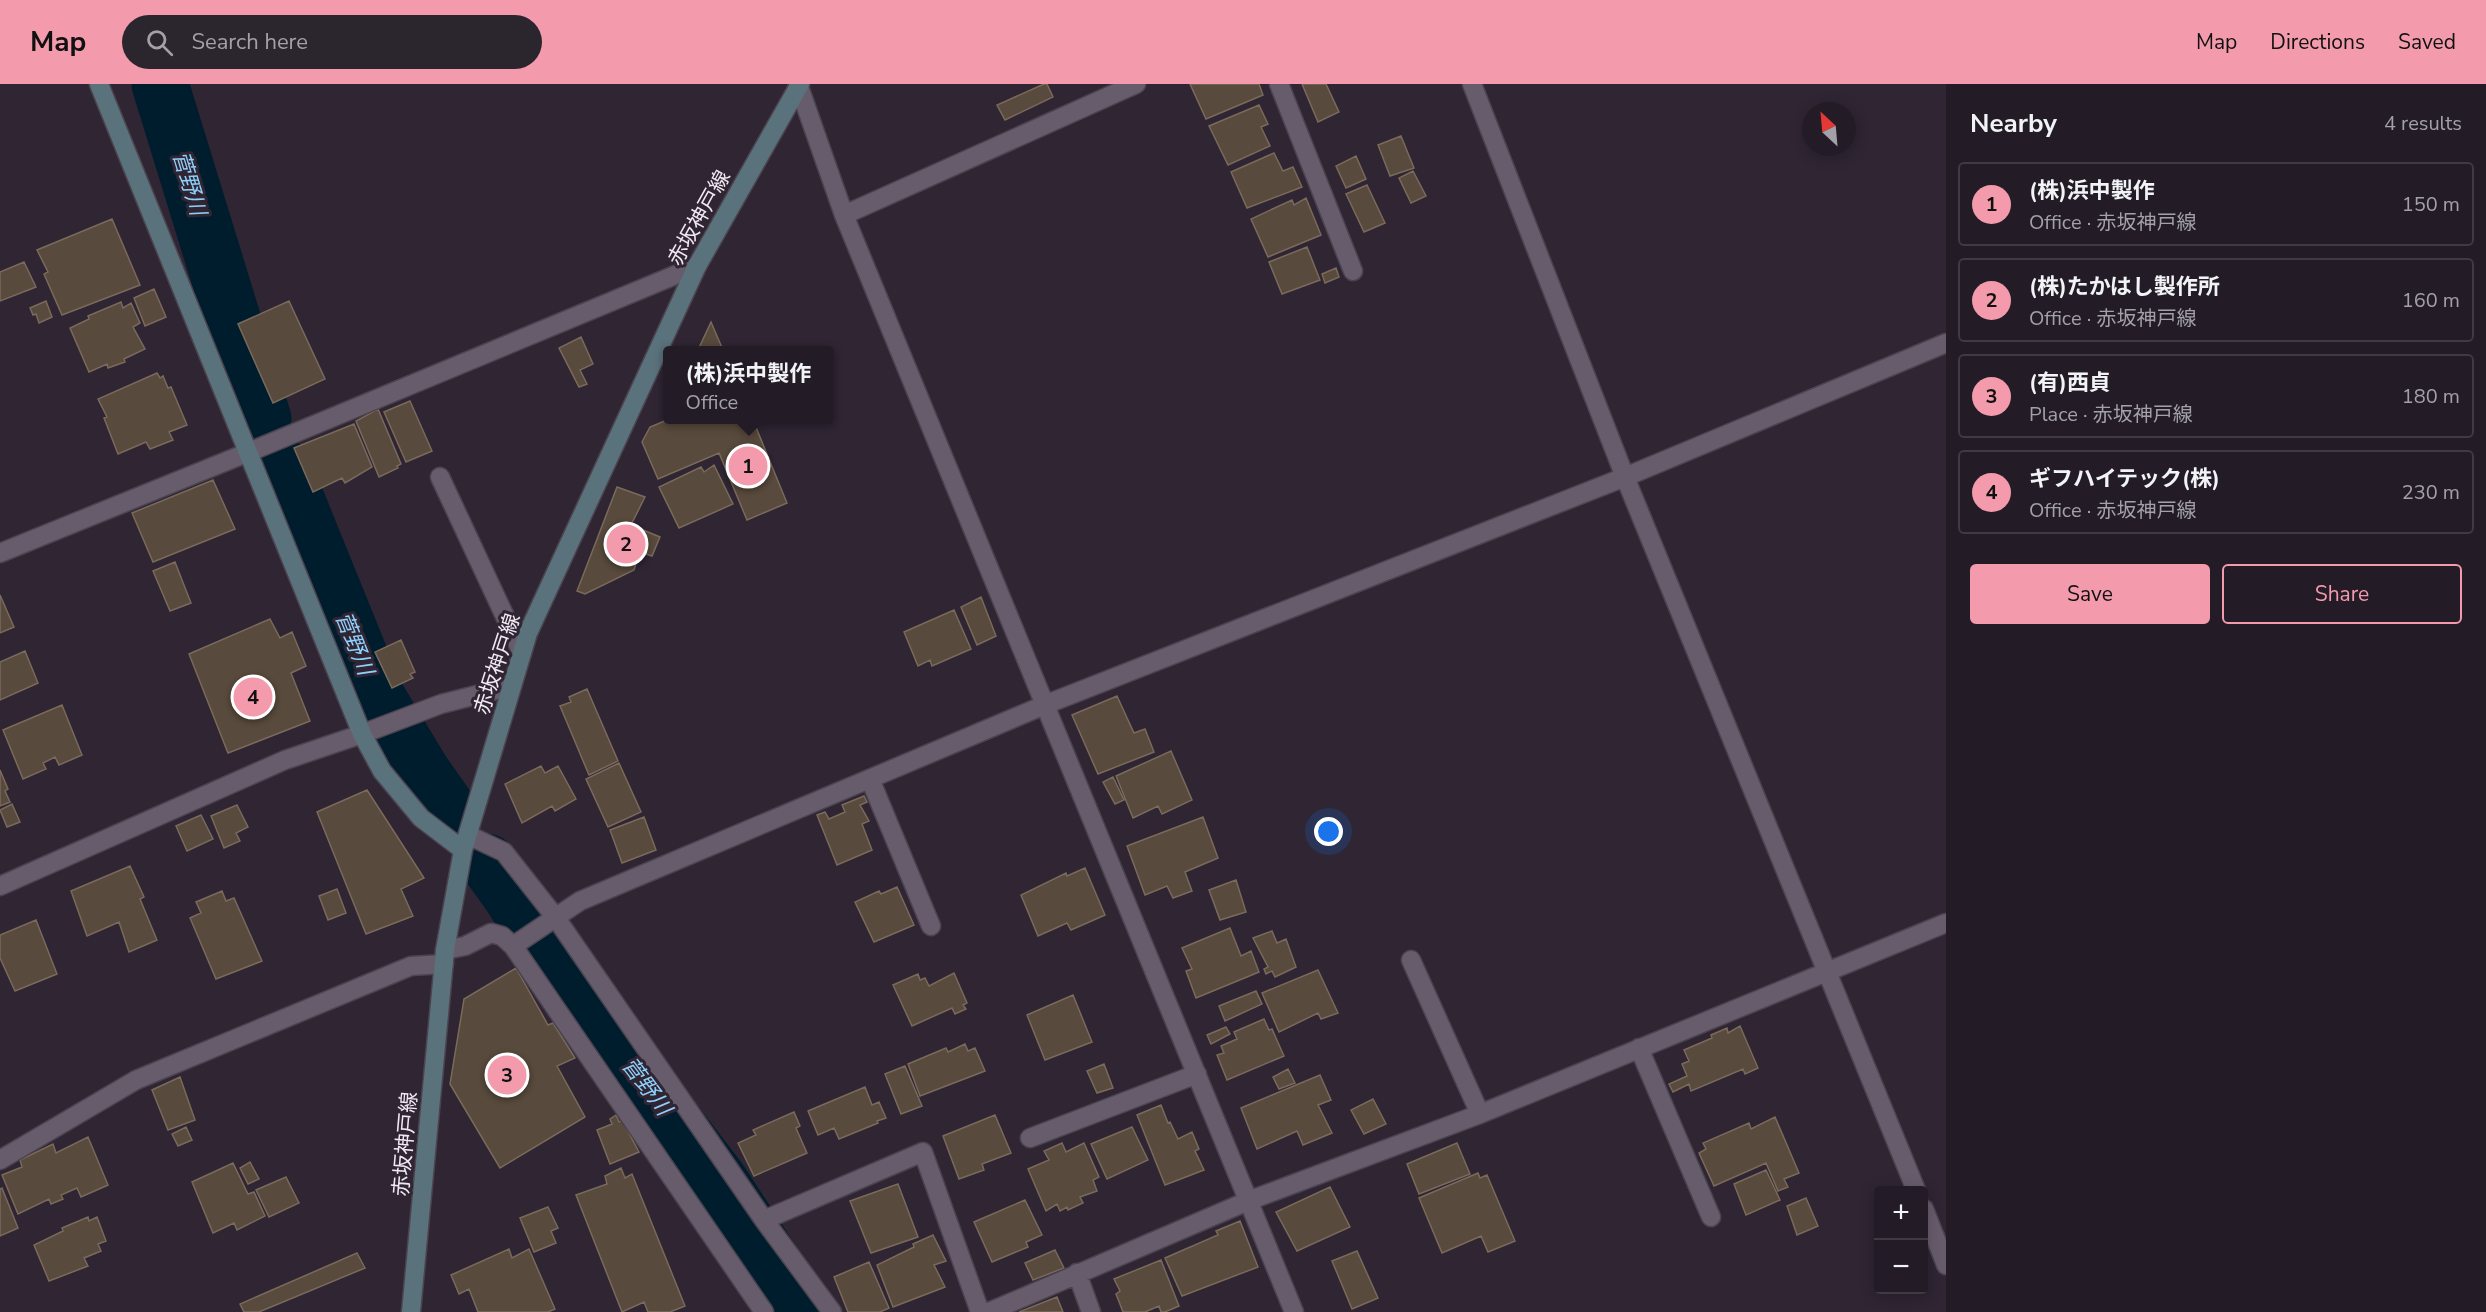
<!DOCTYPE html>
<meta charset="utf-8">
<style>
:root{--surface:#231c26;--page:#2b252e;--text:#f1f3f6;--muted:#a3a1a7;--line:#403a43;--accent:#f39aac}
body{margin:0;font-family:"Nunito Sans","Noto Sans JP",sans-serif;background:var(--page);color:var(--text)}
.controls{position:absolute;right:18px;bottom:18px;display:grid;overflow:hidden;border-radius:6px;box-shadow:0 3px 15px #0003}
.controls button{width:54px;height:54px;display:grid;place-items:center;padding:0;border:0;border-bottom:2px solid var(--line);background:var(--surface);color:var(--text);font:30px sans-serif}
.compass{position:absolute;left:1802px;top:18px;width:54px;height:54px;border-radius:50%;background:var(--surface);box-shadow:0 3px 15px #0003;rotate:334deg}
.you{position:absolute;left:1329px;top:748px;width:21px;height:21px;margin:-15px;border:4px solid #fff;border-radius:50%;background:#1a73e8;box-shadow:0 0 0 9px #1a73e833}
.badge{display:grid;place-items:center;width:39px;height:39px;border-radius:50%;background:var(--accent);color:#111;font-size:20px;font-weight:700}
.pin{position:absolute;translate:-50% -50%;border:3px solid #fff;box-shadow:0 2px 6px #0006}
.popup{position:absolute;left:663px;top:262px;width:171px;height:78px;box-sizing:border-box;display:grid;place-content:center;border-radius:6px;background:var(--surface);filter:drop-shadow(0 2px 4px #0005);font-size:20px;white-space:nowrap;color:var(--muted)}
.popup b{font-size:22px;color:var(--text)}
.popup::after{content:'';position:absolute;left:50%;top:100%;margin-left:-12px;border:12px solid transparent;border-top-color:var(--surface)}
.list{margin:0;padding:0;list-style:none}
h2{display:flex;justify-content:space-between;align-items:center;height:78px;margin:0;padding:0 24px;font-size:26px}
h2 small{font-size:20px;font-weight:400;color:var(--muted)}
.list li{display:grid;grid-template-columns:39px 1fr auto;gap:18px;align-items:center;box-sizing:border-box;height:84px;margin:0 12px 12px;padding:0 12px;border:2px solid var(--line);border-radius:6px}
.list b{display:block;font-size:22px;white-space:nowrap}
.list p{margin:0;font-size:20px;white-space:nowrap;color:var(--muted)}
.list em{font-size:20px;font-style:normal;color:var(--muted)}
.actions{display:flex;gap:12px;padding:18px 24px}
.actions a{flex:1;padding:14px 0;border:2px solid var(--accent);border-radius:6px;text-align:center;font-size:21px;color:var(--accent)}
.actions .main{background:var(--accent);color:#111}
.icon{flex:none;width:33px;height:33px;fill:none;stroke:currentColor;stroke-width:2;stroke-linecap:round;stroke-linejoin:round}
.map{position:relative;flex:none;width:1946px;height:1228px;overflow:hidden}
header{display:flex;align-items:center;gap:36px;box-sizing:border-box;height:84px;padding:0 30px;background:var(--accent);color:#111}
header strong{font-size:28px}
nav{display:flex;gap:33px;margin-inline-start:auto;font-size:21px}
.search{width:420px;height:54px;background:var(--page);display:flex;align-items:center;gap:15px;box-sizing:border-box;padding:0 21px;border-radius:33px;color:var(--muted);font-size:22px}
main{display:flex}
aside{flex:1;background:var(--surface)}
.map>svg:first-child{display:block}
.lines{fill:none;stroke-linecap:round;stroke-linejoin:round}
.river{stroke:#001d2e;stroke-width:57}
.building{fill:#584a3c;stroke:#7a6a5c;stroke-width:1.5}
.street-casing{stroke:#4b434f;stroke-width:21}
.secondary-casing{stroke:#4b434f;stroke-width:21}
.street{stroke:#675c6c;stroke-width:18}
.secondary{stroke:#5a727c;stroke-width:18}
.labels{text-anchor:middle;stroke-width:6;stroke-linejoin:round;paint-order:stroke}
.street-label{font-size:21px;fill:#f0e9f3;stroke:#2f2533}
.water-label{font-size:22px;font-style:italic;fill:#8fcffb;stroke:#2f2533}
</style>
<header>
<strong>Map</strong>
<div class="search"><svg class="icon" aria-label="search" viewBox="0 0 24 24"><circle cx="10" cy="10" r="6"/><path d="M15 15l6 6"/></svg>Search here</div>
<nav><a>Map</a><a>Directions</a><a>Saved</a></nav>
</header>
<main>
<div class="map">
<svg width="1946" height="1228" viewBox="0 0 1946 1228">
<rect width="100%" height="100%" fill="#2f2533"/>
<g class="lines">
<path class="river" d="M 160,0 L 263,335
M 283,383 L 375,610 L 422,688 L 448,725
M 487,778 L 512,813 L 557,885 L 719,1096 L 805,1228"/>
</g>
<path class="building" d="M 1044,0 L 1047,0 L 1053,13 L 1005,36 L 997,21 Z
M 1190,0 L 1259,0 L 1263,11 L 1206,35 Z
M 1302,0 L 1326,0 L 1339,28 L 1318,38 Z
M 1259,21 L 1268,40 L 1261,43 L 1270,62 L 1228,81 L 1209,42 Z
M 1401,52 L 1414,84 L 1390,92 L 1378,61 Z
M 1274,69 L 1283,87 L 1293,83 L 1302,103 L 1247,124 L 1231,88 Z
M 1356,72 L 1366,95 L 1346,104 L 1336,82 Z
M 1413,87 L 1426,112 L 1411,119 L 1399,94 Z
M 1367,101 L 1385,139 L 1364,148 L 1346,110 Z
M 1306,114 L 1321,151 L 1268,173 L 1251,135 L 1292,116 L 1294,121 Z
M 112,135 L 140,201 L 62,231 L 44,190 L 48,188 L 37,166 Z
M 1307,163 L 1320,196 L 1282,210 L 1269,178 Z
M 24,178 L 36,203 L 0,217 L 0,188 Z
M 1336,184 L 1339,193 L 1325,199 L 1322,190 Z
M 154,205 L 166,233 L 145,242 L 134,214 Z
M 46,217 L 52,233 L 39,239 L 36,230 L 33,231 L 30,224 Z
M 289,217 L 325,295 L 273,319 L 238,240 Z
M 121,218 L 123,224 L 131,219 L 140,239 L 133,243 L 145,265 L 124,275 L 125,278 L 108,284 L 107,280 L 89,288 L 70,244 L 89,235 L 88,232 Z
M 711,238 L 723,266 L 698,266 Z
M 581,253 L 593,280 L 580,286 L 587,300 L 579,303 L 559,264 Z
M 157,289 L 160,294 L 163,292 L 168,304 L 171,303 L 187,341 L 169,348 L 173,356 L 150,365 L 146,358 L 118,370 L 104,334 L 107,333 L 98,315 Z
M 410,317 L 432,367 L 406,378 L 384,328 Z
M 378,325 L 401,380 L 397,382 L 398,384 L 379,393 L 356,337 Z
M 667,336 L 753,336 L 787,419 L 747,436 L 719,369 L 658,395 L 642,358 L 650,343 Z
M 354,340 L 372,383 L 345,399 L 342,394 L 313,408 L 294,364 Z
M 714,381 L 733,420 L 679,444 L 659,403 L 701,383 L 704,388 Z
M 213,396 L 235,445 L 153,478 L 132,429 Z
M 617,403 L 645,413 L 631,441 L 660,453 L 652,472 L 640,468 L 634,486 L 585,510 L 577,507 Z
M 175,478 L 191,519 L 170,527 L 153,487 Z
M 0,511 L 14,543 L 0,549 Z
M 981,513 L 996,552 L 977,561 L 961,523 Z
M 954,526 L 971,565 L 932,582 L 930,576 L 918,582 L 904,548 Z
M 270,535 L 280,554 L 292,548 L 306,582 L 291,589 L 310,637 L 228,669 L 189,570 Z
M 401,556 L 415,588 L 410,590 L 413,594 L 392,604 L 375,568 Z
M 25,567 L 38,599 L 0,616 L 0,578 Z
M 587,605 L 618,677 L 589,691 L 560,622 L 571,618 L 569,613 Z
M 1117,612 L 1134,649 L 1145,645 L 1154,668 L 1098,690 L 1072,631 Z
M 62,621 L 82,671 L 59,681 L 55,673 L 43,679 L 46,685 L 23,695 L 3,646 Z
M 1171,667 L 1192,716 L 1162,730 L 1158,722 L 1133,734 L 1116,692 Z
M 619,679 L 641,728 L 608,743 L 586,695 Z
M 541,682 L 545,689 L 558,682 L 576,715 L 555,727 L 552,722 L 522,739 L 505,700 Z
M 0,686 L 8,705 L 5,707 L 10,718 L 0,722 Z
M 1113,693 L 1124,716 L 1115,720 L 1103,698 Z
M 367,706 L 424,794 L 401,805 L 413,832 L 366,850 L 317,728 Z
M 864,712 L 867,718 L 860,721 L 869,737 L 862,740 L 872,766 L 837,781 L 817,731 L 825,728 L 829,735 L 845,728 L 842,721 Z
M 12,720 L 20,738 L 7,743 L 0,726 Z
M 237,721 L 248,743 L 236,749 L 240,757 L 224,764 L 211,732 Z
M 201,731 L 213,755 L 187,767 L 176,742 Z
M 644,733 L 656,766 L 622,779 L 610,746 Z
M 1203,733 L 1218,774 L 1185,788 L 1192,807 L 1173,814 L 1167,802 L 1145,811 L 1127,762 Z
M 130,782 L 144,813 L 140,815 L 157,856 L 129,868 L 119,838 L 87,852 L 71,807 Z
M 1085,784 L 1105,831 L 1071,846 L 1067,839 L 1038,852 L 1021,811 L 1066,789 L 1067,792 Z
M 1236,796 L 1246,828 L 1220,836 L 1209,806 Z
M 897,803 L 914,841 L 874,858 L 855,818 L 879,807 L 881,810 Z
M 337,805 L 346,829 L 328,836 L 319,812 Z
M 222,807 L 226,817 L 234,814 L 262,877 L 216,895 L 190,834 L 201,829 L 196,818 Z
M 36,836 L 57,890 L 15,907 L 0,874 L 0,851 Z
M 1230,844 L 1241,872 L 1251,867 L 1259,888 L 1196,914 L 1186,887 L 1192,885 L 1182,864 Z
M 1272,847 L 1277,859 L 1286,855 L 1296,883 L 1275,893 L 1272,887 L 1266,890 L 1264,885 L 1268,883 L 1253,854 Z
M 516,884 L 548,941 L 553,939 L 575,974 L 557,982 L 585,1033 L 500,1084 L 450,1000 L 464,915 Z
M 1318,886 L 1338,929 L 1321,935 L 1318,929 L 1279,948 L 1262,909 Z
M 954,889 L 967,919 L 963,921 L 966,925 L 955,930 L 952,924 L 912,942 L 893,901 L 918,890 L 920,896 L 925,894 L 929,902 Z
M 1256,907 L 1262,920 L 1225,937 L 1219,922 Z
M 1073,911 L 1092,958 L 1045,976 L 1027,931 Z
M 1264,935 L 1269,946 L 1272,945 L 1284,972 L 1227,996 L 1217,971 L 1224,969 L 1221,962 L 1237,955 L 1234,948 Z
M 1740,942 L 1758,984 L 1745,990 L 1743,985 L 1691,1007 L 1689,1000 L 1673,1008 L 1669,1000 L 1687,992 L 1682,980 L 1689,977 L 1684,966 L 1712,954 L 1711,951 L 1727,944 L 1728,949 Z
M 1226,943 L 1230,950 L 1211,960 L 1207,951 Z
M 965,960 L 968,967 L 975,964 L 985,987 L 920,1012 L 908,980 L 946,964 L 948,968 Z
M 1104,980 L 1113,1004 L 1097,1009 L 1087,987 Z
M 905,982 L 922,1022 L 901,1030 L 885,990 Z
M 1288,985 L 1295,999 L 1279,1005 L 1273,993 Z
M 1320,991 L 1331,1016 L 1318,1021 L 1332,1049 L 1303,1061 L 1297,1047 L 1257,1065 L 1241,1024 Z
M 180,993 L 195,1036 L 168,1046 L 152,1006 Z
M 865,1003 L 872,1021 L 879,1018 L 886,1034 L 877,1037 L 878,1039 L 839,1055 L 834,1044 L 818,1051 L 808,1027 Z
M 1373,1015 L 1386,1040 L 1364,1050 L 1351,1026 Z
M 1161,1021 L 1168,1039 L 1170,1038 L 1178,1055 L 1192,1048 L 1199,1065 L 1195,1067 L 1204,1086 L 1165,1101 L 1137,1031 Z
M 794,1028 L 800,1042 L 796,1044 L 807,1069 L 754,1092 L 738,1059 L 756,1051 L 753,1046 Z
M 616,1031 L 619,1038 L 622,1036 L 639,1068 L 610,1080 L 597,1046 L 612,1040 L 610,1035 Z
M 995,1031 L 1011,1069 L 982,1080 L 984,1086 L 959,1095 L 943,1052 Z
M 1775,1033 L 1799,1089 L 1784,1095 L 1788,1103 L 1778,1107 L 1766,1079 L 1714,1102 L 1699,1069 L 1706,1065 L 1703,1059 L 1749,1039 L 1751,1045 Z
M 186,1043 L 192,1056 L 178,1062 L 172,1050 Z
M 1132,1043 L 1148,1076 L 1107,1095 L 1091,1060 Z
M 88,1053 L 108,1101 L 81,1113 L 77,1104 L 61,1111 L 63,1115 L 51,1120 L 49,1115 L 18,1130 L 2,1091 L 22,1083 L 20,1076 L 53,1060 L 56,1069 Z
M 1062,1059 L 1066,1068 L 1084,1059 L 1099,1093 L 1093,1096 L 1097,1107 L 1080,1113 L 1083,1119 L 1068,1126 L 1067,1123 L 1060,1127 L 1057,1120 L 1046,1127 L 1028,1085 L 1049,1076 L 1044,1067 Z
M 1457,1059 L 1470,1090 L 1419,1110 L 1407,1080 Z
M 250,1078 L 259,1095 L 248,1100 L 240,1084 Z
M 233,1079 L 248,1110 L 254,1108 L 265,1132 L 237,1146 L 234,1139 L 213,1149 L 192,1098 Z
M 621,1084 L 625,1094 L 632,1090 L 685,1222 L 670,1228 L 648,1228 L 644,1218 L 622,1228 L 576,1111 L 607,1100 L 605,1092 Z
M 1766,1086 L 1780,1116 L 1746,1131 L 1734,1100 Z
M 1478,1089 L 1480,1094 L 1487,1091 L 1515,1157 L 1488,1168 L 1481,1152 L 1442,1169 L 1419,1114 Z
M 286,1093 L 299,1119 L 269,1133 L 256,1106 Z
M 898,1100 L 918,1153 L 871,1169 L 850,1117 Z
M 1330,1103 L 1350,1143 L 1297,1167 L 1276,1128 Z
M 2,1104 L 18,1144 L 0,1152 L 0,1105 Z
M 1806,1114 L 1818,1142 L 1797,1151 L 1787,1122 Z
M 1025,1116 L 1042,1151 L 1026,1158 L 1028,1163 L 992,1178 L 974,1138 Z
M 548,1123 L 558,1144 L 551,1147 L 556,1159 L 534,1168 L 520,1134 Z
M 88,1133 L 89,1137 L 97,1133 L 106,1157 L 98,1160 L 101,1167 L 84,1174 L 88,1182 L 49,1197 L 34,1161 L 63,1147 L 62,1144 Z
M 1240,1137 L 1258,1183 L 1182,1212 L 1165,1174 L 1218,1151 L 1216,1147 Z
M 933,1151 L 946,1177 L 934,1181 L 945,1203 L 893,1223 L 877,1181 L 914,1163 L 913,1160 Z
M 509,1165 L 512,1174 L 529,1165 L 555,1225 L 548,1228 L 478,1228 L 469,1205 L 459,1210 L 451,1191 Z
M 1055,1166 L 1064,1184 L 1033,1196 L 1025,1179 Z
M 1357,1167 L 1378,1214 L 1352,1225 L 1332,1177 Z
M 357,1169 L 365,1184 L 259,1228 L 244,1228 L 240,1220 Z
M 1161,1176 L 1179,1222 L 1165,1228 L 1161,1228 L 1159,1222 L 1145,1228 L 1123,1228 L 1116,1210 L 1120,1207 L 1114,1195 Z
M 869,1178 L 889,1224 L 880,1228 L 848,1228 L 834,1193 Z
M 1057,1213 L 1063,1228 L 1019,1228 Z"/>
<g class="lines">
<g class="street-casing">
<path id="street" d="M 798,0 L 844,131 L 1294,1228
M 1279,0 L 1353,187
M 1472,0 L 1625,393 L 1916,1106
M 844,131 L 1136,0
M 440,393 L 522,569
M 0,469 L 249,368 L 697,182
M 870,695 L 931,842
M 468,751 L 504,768 L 556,834 L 764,1136 L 832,1228
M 0,802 L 285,676 L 362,650 L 441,620 L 512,602
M 513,862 L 580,817 L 1047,620 L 1625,393 L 1946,259
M 445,866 L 465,862 L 491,849 L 502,852 L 513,862 L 764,1228
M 1411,876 L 1480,1030
M 1639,964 L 1711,1133
M 1030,1054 L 1197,990
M 0,1076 L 136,996 L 411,882 L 444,880
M 1924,1125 L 1946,1181
M 764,1136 L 923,1068 L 980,1228
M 1077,1189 L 1091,1228
M 989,1228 L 1248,1117 L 1480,1030 L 1946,839"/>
</g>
<g class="secondary-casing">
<path id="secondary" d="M 99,0 L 362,650 L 382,687 L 421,734 L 463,766
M 411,1228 L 445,866 L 463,766 L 528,549 L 697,182 L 800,0"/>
</g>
<use href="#street" class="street"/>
<use href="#secondary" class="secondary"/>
</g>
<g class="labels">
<g class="street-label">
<text transform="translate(699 134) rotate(-61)" y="7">赤坂神戸線</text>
<text transform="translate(497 580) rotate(-72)" y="7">赤坂神戸線</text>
<text transform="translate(405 1060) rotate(-85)" y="7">赤坂神戸線</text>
</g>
<g class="water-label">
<text transform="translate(190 99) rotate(73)" y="8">菅野川</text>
<text transform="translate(355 559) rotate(68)" y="8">菅野川</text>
<text transform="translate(647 1002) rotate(53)" y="8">菅野川</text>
</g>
</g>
</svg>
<div class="controls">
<button>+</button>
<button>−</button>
</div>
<svg class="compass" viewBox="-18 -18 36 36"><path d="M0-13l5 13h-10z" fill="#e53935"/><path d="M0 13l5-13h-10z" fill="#a3a1a7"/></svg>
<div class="you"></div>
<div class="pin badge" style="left:748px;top:382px">1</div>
<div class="popup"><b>(株)浜中製作</b>Office</div>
<div class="pin badge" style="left:626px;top:460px">2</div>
<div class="pin badge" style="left:507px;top:991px">3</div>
<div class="pin badge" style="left:253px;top:613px">4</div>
</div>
<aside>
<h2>Nearby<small>4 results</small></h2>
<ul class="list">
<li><span class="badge">1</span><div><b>(株)浜中製作</b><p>Office · 赤坂神戸線</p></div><em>150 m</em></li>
<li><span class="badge">2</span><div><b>(株)たかはし製作所</b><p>Office · 赤坂神戸線</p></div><em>160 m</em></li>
<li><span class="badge">3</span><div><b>(有)西貞</b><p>Place · 赤坂神戸線</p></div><em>180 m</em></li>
<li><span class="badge">4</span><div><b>ギフハイテック(株)</b><p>Office · 赤坂神戸線</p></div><em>230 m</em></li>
</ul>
<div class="actions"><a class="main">Save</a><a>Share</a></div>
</aside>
</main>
